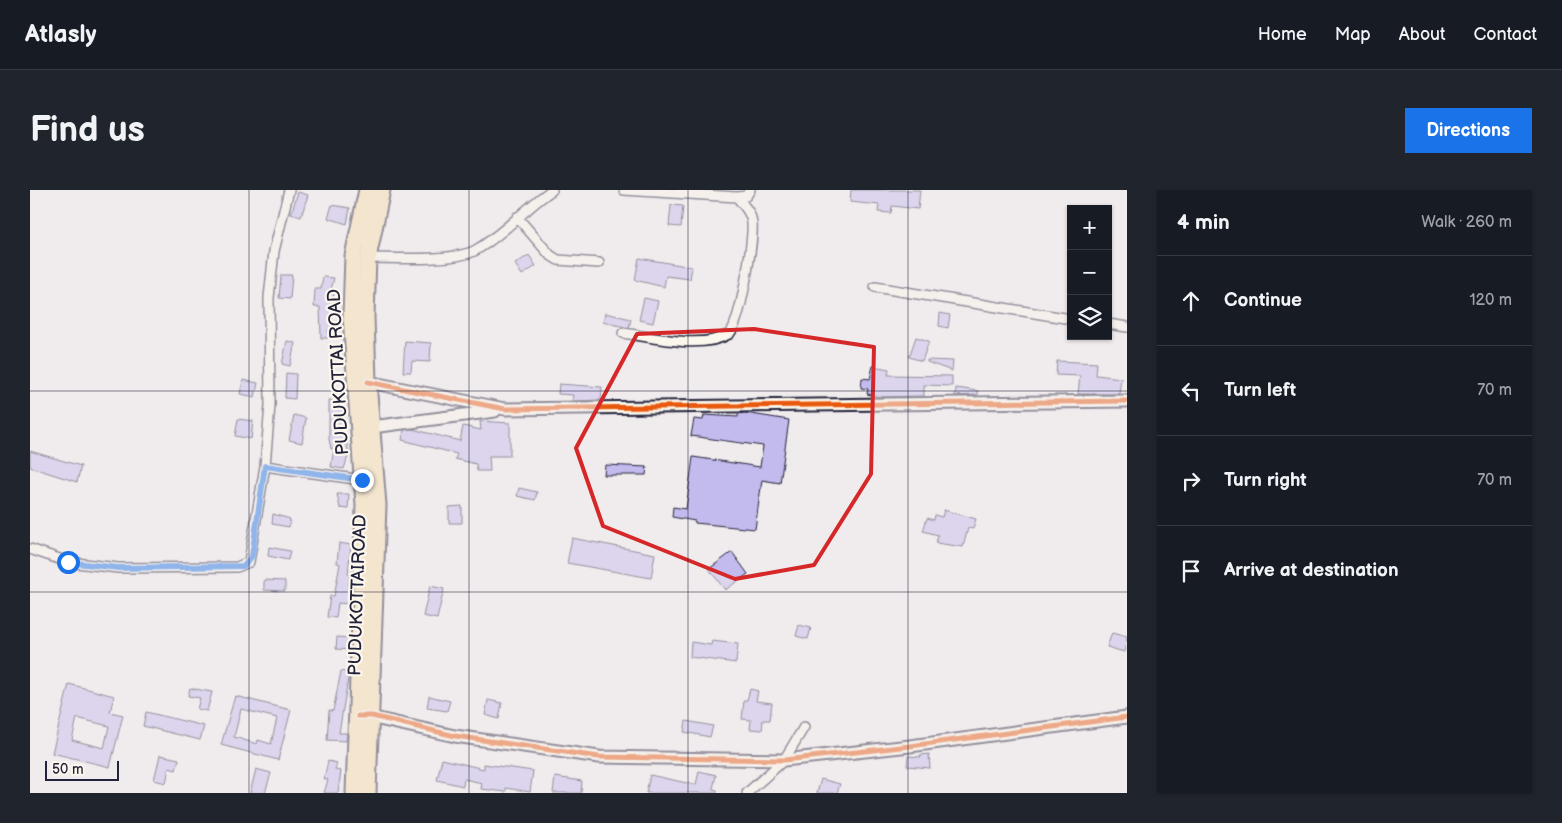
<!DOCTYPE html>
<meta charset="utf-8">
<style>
:root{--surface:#171b24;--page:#20242c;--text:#f1f3f6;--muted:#9ea1a6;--line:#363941;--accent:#1a73e8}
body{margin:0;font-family:"Balsamiq Sans",sans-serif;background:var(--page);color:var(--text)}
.controls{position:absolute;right:15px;top:15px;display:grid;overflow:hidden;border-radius:0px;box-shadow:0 1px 4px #0004}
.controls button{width:45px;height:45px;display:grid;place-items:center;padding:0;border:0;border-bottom:1px solid var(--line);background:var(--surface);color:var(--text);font:25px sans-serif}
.scale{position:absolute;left:15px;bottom:12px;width:74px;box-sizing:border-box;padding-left:5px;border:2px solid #22223b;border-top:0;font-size:14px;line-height:18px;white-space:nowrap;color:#22223b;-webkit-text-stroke:4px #fbf7ec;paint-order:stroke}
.stop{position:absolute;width:15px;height:15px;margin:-11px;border:4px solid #1a73e8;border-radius:50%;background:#fff}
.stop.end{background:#1a73e8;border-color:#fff;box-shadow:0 1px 5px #0008}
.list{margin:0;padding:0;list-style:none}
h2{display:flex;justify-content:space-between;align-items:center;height:65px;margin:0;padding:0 20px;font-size:21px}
h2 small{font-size:16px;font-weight:400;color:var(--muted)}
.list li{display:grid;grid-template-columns:32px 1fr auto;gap:15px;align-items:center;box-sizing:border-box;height:90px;padding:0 20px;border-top:1px solid var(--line)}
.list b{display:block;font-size:19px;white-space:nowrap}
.list em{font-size:16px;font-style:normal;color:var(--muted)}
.icon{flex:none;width:28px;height:28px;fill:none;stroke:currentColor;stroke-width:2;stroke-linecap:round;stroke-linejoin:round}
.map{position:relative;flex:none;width:1097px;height:603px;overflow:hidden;border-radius:0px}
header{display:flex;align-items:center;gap:30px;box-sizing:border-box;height:70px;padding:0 25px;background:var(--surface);border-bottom:1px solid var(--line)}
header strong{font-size:24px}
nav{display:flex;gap:28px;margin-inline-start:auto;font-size:18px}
.intro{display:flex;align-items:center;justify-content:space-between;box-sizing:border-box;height:120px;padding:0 30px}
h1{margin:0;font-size:35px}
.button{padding:12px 22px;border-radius:0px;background:var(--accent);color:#fff;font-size:18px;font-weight:700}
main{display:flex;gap:30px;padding:0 30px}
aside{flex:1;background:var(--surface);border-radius:0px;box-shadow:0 1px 4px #0004}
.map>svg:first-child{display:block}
.building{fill:#c3bbed;stroke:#22223b;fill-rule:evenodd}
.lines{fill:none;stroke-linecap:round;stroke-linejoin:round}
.street-casing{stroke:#22223b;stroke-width:12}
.secondary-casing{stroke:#22223b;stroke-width:15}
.highway-casing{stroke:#22223b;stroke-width:19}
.street{stroke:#fbf7ec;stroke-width:9}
.secondary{stroke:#fbf7ec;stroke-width:11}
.highway{stroke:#f8deab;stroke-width:15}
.cycleway-casing{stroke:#fbf7ec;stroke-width:8}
.cycleway{stroke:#e8590c;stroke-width:5}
.route{stroke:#1a73e8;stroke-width:6}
.marked{fill:none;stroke:#d62828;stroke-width:4;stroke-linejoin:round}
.grid{fill:none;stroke:#22223b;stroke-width:1;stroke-opacity:0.55}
.labels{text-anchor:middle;stroke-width:4.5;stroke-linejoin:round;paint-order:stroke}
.street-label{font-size:18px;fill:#22223b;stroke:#fbf7ec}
</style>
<header>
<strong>Atlasly</strong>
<nav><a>Home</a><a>Map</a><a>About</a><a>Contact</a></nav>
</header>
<div class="intro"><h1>Find us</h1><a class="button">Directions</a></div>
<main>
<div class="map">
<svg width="1097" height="603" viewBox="0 0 1097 603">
<rect width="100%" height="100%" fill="#f0ebec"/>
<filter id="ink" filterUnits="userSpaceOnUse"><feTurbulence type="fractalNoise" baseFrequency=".02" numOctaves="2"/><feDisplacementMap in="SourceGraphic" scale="10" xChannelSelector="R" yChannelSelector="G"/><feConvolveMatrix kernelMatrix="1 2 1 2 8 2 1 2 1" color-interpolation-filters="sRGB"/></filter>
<g filter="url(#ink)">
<path class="building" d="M 821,0 L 890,0 L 888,19 L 862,16 L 861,23 L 848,22 L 849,15 L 820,12 Z
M 268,2 L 278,5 L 271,27 L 261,24 Z
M 302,15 L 320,18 L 317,34 L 298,28 Z
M 641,15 L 653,16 L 651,37 L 639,36 Z
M 499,65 L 506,76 L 492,85 L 485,74 Z
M 609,68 L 662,77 L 660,89 L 636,86 L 634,97 L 605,90 Z
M 251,85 L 262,85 L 260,109 L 249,108 Z
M 293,87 L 304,88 L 301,100 L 304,100 L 302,140 L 298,140 L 299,148 L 291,148 L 290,117 L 284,117 L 285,99 L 291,99 Z
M 614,108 L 628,111 L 623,133 L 609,130 Z
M 575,123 L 601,129 L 599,138 L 573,132 Z
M 910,123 L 920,125 L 918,138 L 909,136 Z
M 886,147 L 899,151 L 892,171 L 879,167 Z
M 257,151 L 265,153 L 260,176 L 252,174 Z
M 375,151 L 401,153 L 400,172 L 382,171 L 381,182 L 373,182 Z
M 897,170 L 923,171 L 922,181 L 897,172 Z
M 1027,171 L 1067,173 L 1066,185 L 1091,188 L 1089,204 L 1048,204 L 1050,186 L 1026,185 Z
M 843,176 L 859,179 L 858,185 L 922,186 L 922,196 L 894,195 L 894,206 L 850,207 L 837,204 L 838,199 L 831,198 L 832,188 L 840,189 Z
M 256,183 L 266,184 L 265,209 L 255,208 Z
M 213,190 L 228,193 L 225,207 L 210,204 Z
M 529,194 L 572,197 L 571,210 L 542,211 L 543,205 L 528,204 Z
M 926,198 L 948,201 L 948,205 L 925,206 Z
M 299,210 L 309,211 L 309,217 L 314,217 L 314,240 L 319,263 L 314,279 L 301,277 L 304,258 L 301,259 L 299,249 Z
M 715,223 L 759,230 L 750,293 L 732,290 L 725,339 L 665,333 L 665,331 L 642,327 L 643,317 L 656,319 L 663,267 L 730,277 L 733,256 L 661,246 L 664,229 L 673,230 L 674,225 L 708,227 L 708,224 Z
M 264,225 L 276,228 L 272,253 L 259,250 Z
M 208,229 L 223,231 L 221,249 L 205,246 Z
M 450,231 L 480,233 L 480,266 L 459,266 L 460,281 L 447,281 L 446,274 L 425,269 L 427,264 L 372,250 L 374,240 L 382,239 L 430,251 L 433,236 L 451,240 Z
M 0,261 L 51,276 L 47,292 L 0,277 Z
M 575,275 L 617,277 L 616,285 L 574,285 Z
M 489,298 L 507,302 L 505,310 L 487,306 Z
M 307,304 L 319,304 L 318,319 L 310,318 Z
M 432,316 L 432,333 L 419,333 L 419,317 Z
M 914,320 L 946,329 L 943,339 L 938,338 L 933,357 L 906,353 L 908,345 L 893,341 L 897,328 L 904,330 L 905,325 L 912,327 Z
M 243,324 L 260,329 L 259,337 L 242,334 Z
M 542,348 L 625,364 L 621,388 L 537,373 Z
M 309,353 L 321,355 L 318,384 L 320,385 L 318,398 L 320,398 L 318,414 L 308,413 L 306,428 L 297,427 L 300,406 L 304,406 L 310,374 L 307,373 Z
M 239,357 L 260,361 L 258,370 L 238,366 Z
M 702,362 L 718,384 L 695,400 L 679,379 Z
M 234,390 L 255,391 L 255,401 L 234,400 Z
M 400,396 L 414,399 L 407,429 L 393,426 Z
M 769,435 L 781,438 L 778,449 L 766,446 Z
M 1082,443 L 1097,447 L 1094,462 L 1077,457 Z
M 307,447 L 320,448 L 320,460 L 306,459 Z
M 682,451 L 708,454 L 706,473 L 660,467 L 661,452 L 681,455 Z
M 311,481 L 319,483 L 309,543 L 317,543 L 316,551 L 297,550 L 299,520 L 303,521 Z
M 39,494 L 84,506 L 80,522 L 93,525 L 80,577 L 22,563 ZM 47,528 L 79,536 L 74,558 L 42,550 Z
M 160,498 L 182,502 L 177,521 L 167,519 L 170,508 L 158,506 Z
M 720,499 L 728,501 L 726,511 L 742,513 L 740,530 L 733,530 L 732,540 L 720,539 L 721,530 L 712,529 L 714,510 L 717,510 Z
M 205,506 L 261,520 L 248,570 L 191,555 ZM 211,519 L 247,528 L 241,554 L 228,550 L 227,554 L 204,547 Z
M 399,506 L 420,511 L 417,521 L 397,518 Z
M 458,510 L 472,513 L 469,529 L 455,525 Z
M 116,522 L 174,536 L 170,550 L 113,536 Z
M 656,531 L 683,536 L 680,547 L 654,542 Z
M 899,564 L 900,578 L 877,576 L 878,566 L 891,567 L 890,565 Z
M 130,565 L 149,569 L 146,580 L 139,578 L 136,593 L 124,590 Z
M 412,569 L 454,579 L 454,574 L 503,581 L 500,602 L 476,598 L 476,602 L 451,599 L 452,593 L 434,589 L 433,596 L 407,590 Z
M 298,571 L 307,573 L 305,580 L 311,581 L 308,603 L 294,603 L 298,590 L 294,589 Z
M 226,579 L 241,583 L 235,603 L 220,603 Z
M 669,581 L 686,585 L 683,599 L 687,600 L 687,603 L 616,603 L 620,585 L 666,595 Z
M 525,587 L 552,591 L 551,603 L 523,603 Z
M 791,589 L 810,594 L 807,603 L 787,603 Z"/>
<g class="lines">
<g class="street-casing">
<path id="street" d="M 594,0 L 707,7 L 716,6 L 720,0
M 487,27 L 520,65 L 528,70 L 569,73
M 338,68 C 364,68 424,72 446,60 C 474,44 495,18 522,0
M 845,97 L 1041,129
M 1078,134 L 1097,137
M 593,143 C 622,147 672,160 699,144 C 710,137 724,48 722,33 C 721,22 714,16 707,7
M 235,276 L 332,290
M 0,359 L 38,372 L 88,378 L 207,377 L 219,372 L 235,276 L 240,215 L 239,108 L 244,61 L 259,0
M 717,603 L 754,570 L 774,537"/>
</g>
<g class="secondary-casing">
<path id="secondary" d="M 338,192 L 475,219 L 1097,211
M 342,237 L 465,221
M 335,526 L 425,546 L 569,567 L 754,570 L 880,556 L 1097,527"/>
</g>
<g class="highway-casing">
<path id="highway" d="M 324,603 L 334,315 L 321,126 L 323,66 L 337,0
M 338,603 L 348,315 L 338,192 L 336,126 L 338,68 L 352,0"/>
</g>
<use href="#street" class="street"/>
<use href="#secondary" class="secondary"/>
<use href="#highway" class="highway"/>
<g class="cycleway-casing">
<path id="cycleway" d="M 338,192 L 475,219 L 1097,211
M 328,526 L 342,526 L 425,546 L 569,567 L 754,570 L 880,556 L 1097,527"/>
</g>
<use href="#cycleway" class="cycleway"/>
</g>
</g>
<g class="lines" filter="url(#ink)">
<path class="route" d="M 38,372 L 88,378 L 214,376 L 222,366 L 235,276 L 332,290"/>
</g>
<path d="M0 0H1097V603H0ZM 724,139 L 844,157 L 841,284 L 784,375 L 705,389 L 573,336 L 546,258 L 607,144 Z" fill="#f0ebec" fill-opacity=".55" fill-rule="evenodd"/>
<path class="marked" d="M 724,139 L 844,157 L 841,284 L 784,375 L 705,389 L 573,336 L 546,258 L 607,144 Z"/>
<path class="grid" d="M 219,0 L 219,603M 439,0 L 439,603M 658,0 L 658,603M 878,0 L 878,603M 0,201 L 1097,201M 0,402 L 1097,402"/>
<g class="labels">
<g class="street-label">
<text transform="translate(308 182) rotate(-93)" y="6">PUDUKOTTAI ROAD</text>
<text transform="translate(327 405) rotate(-88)" y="6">PUDUKOTTAIROAD</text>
</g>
</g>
</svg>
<div class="controls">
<button>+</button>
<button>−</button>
<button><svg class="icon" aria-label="layers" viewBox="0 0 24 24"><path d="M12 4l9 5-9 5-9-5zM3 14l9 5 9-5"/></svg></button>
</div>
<div class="scale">50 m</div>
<div class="stop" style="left:38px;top:372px"></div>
<div class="stop end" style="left:332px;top:290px"></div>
</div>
<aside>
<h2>4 min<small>Walk · 260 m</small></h2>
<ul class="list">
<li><svg class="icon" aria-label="ahead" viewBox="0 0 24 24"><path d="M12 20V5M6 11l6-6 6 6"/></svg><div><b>Continue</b></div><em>120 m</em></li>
<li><svg class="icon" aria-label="left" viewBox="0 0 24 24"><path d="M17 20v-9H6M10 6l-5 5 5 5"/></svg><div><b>Turn left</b></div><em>70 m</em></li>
<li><svg class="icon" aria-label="right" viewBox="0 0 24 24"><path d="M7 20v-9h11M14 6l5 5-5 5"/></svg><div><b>Turn right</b></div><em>70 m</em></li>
<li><svg class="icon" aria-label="arrive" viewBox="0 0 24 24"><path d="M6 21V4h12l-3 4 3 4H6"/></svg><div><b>Arrive at destination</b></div></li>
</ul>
</aside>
</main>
